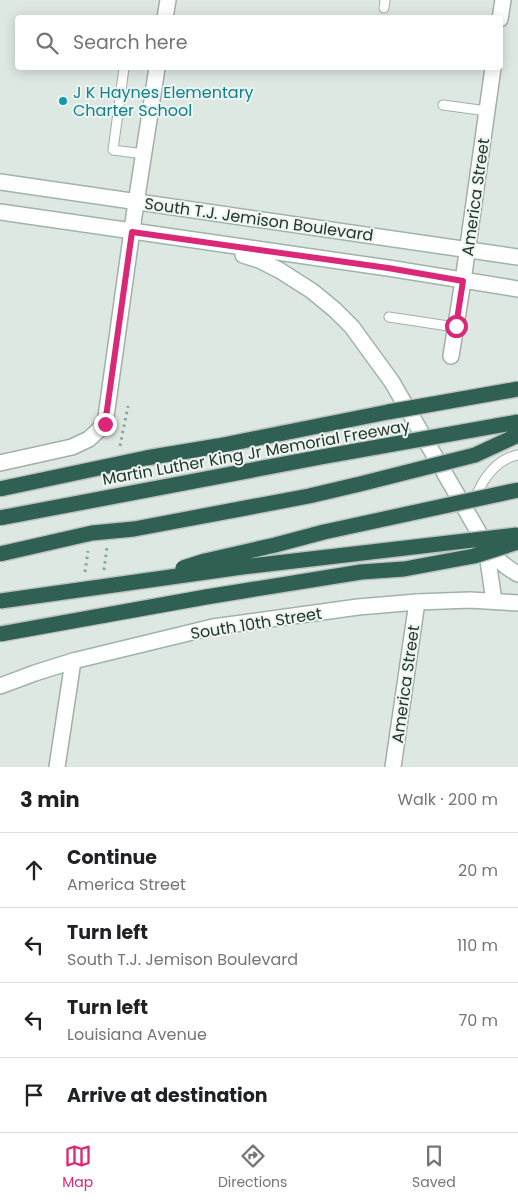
<!DOCTYPE html>
<meta charset="utf-8">
<style>
:root{--surface:#fff;--page:#f6f6f6;--text:#202124;--muted:#757577;--line:#e0e0e0;--accent:#db2777}
body{margin:0;font-family:Poppins,sans-serif;background:var(--page);color:var(--text)}
.stop{position:absolute;width:15px;height:15px;margin:-11px;border:4px solid #db2777;border-radius:50%;background:#fff}
.stop.end{background:#db2777;border-color:#fff;box-shadow:0 1px 5px #0008}
.list{margin:0;padding:0;list-style:none}
h2{display:flex;justify-content:space-between;align-items:center;height:65px;margin:0;padding:0 20px;font-size:21px}
h2 small{font-size:16px;font-weight:400;color:var(--muted)}
.list li{display:grid;grid-template-columns:32px 1fr auto;gap:15px;align-items:center;box-sizing:border-box;height:75px;padding:0 20px;border-top:1px solid var(--line)}
.list b{display:block;font-size:19px;white-space:nowrap}
.list p{margin:0;font-size:16px;white-space:nowrap;color:var(--muted)}
.list em{font-size:16px;font-style:normal;color:var(--muted)}
.icon{flex:none;width:28px;height:28px;fill:none;stroke:currentColor;stroke-width:2;stroke-linecap:round;stroke-linejoin:round}
.map{position:relative;flex:none;width:518px;height:767px;overflow:hidden}
.search{position:absolute;background:var(--surface);box-shadow:0 2px 12px #0003;left:15px;right:15px;top:15px;height:55px;display:flex;align-items:center;gap:12px;box-sizing:border-box;padding:0 18px;border-radius:5px;color:var(--muted);font-size:19px}
.sheet{height:365px;background:var(--surface)}
nav{display:flex;justify-content:space-around;align-items:center;box-sizing:border-box;height:70px;border-top:1px solid var(--line);background:var(--surface);font-size:14px;color:var(--muted)}
nav a{display:grid;justify-items:center;gap:2px}
nav .on{color:var(--accent)}
.map>svg:first-child{display:block}
.lines{fill:none;stroke-linecap:round;stroke-linejoin:round}
.lane-casing{stroke:#a2afa9;stroke-width:11}
.street-casing{stroke:#a2afa9;stroke-width:18}
.secondary-casing{stroke:#9eb3aa;stroke-width:18}
.path{stroke:#80aa9a;stroke-width:3;stroke-dasharray:2.5 4;stroke-linecap:butt}
.lane{stroke:#fff;stroke-width:9}
.street{stroke:#fff;stroke-width:15}
.secondary{stroke:#fff;stroke-width:15}
.highway-bridge-casing{stroke:#bcc3c1;stroke-width:18;stroke-linecap:butt}
.highway-bridge{stroke:#2f6053;stroke-width:15}
.route{stroke:#db2777;stroke-width:6}
.culture-dot{fill:#0f9aa8;stroke:#eef5f1;stroke-width:2}
.labels{text-anchor:middle;stroke-width:4;stroke-linejoin:round;paint-order:stroke}
.culture-label{font-size:16px;fill:#0d838f;stroke:#eef5f1;text-anchor:start}
.street-label{font-size:16px;fill:#21362f;stroke:#eef5f1}
</style>
<div class="map">
<svg width="518" height="767" viewBox="0 0 518 767">
<rect width="100%" height="100%" fill="#dee8e3"/>
<g class="lines">
<g class="lane-casing">
<path id="lane" d="M 384,8 L 385,0
M 124,68 L 113,150 L 144,154
M 443,105 L 487,111
M 389,317 L 455,327
M 471,499 C 478,495 479,489 483,482 C 491,469 502,458 518,455"/>
</g>
<g class="street-casing">
<path id="street" d="M 165,18 L 168,0
M 500,19 L 503,0
M 451,356 L 463,281 L 493,68
M 0,463 L 72,447 L 89,439 L 105,424 L 134,216 L 157,68
M 57,767 L 73,661
M 393,767 L 417,602"/>
</g>
<g class="secondary-casing">
<path id="secondary" d="M 0,182 L 518,257
M 0,212 L 388,268 L 518,289
M 243,255 L 259,260 L 279,270 L 312,291 L 335,310 L 352,327 L 392,382 L 486,545 C 496,558 503,566 518,574
M 486,547 L 494,601
M 0,686 L 35,673 L 73,661 L 213,627 L 358,607 L 417,602 L 470,600 L 518,603"/>
</g>
<path class="path" d="M 120,446 L 128,406
M 104,570 L 107,547
M 85,572 L 88,551"/>
<use href="#lane" class="lane"/>
<use href="#street" class="street"/>
<use href="#secondary" class="secondary"/>
<g class="highway-bridge-casing">
<path id="highway-bridge" d="M 0,489 L 146,458 L 218,446 L 388,412 L 518,389
M 0,518 L 321,457 L 518,422
M 0,554 L 92,533 L 134,529 L 309,496 L 360,484 L 475,455 L 518,435
M 183,568 L 205,561 L 275,545 L 324,532 L 518,490
M 0,601 L 242,567 L 517,535
M 0,634 L 206,597 L 361,572 L 404,569 L 474,556 L 518,542"/>
</g>
<use href="#highway-bridge" class="highway-bridge"/>
</g>
<g class="lines">
<path class="route" d="M 105,424 L 132,232 L 388,268 L 463,281 L 456,326"/>
</g>
<circle class="culture-dot" cx="63" cy="101" r="5"/>
<g class="labels">
<g class="culture-label">
<text x="73" y="98">J K Haynes Elementary<tspan x="73" dy="18">Charter School</tspan></text>
</g>
<g class="street-label">
<text transform="translate(475 197) rotate(-82)" y="6">America Street</text>
<text transform="translate(259 219) rotate(8)" y="6">South T.J. Jemison Boulevard</text>
<text transform="translate(256 452) rotate(-10)" y="6">Martin Luther King Jr Memorial Freeway</text>
<text transform="translate(256 623) rotate(-9)" y="6">South 10th Street</text>
<text transform="translate(405 684) rotate(-82)" y="6">America Street</text>
</g>
</g>
</svg>
<div class="stop" style="left:456px;top:326px"></div>
<div class="stop end" style="left:105px;top:424px"></div>
<div class="search"><svg class="icon" aria-label="search" viewBox="0 0 24 24"><circle cx="10" cy="10" r="6"/><path d="M15 15l6 6"/></svg>Search here</div>
</div>
<section class="sheet">
<h2>3 min<small>Walk · 200 m</small></h2>
<ul class="list">
<li><svg class="icon" aria-label="ahead" viewBox="0 0 24 24"><path d="M12 20V5M6 11l6-6 6 6"/></svg><div><b>Continue</b><p>America Street</p></div><em>20 m</em></li>
<li><svg class="icon" aria-label="left" viewBox="0 0 24 24"><path d="M17 20v-9H6M10 6l-5 5 5 5"/></svg><div><b>Turn left</b><p>South T.J. Jemison Boulevard</p></div><em>110 m</em></li>
<li><svg class="icon" aria-label="left" viewBox="0 0 24 24"><path d="M17 20v-9H6M10 6l-5 5 5 5"/></svg><div><b>Turn left</b><p>Louisiana Avenue</p></div><em>70 m</em></li>
<li><svg class="icon" aria-label="arrive" viewBox="0 0 24 24"><path d="M6 21V4h12l-3 4 3 4H6"/></svg><div><b>Arrive at destination</b></div></li>
</ul>
</section>
<nav>
<a class="on"><svg class="icon" aria-label="map" viewBox="0 0 24 24"><path d="M3 6l6-2 6 2 6-2v14l-6 2-6-2-6 2zM9 4v14M15 6v14"/></svg>Map</a>
<a><svg class="icon" aria-label="directions" viewBox="0 0 24 24"><path d="M12 3l9 9-9 9-9-9zM9 14v-3h6M13 9l2 2-2 2"/></svg>Directions</a>
<a><svg class="icon" aria-label="saved" viewBox="0 0 24 24"><path d="M7 4h10v16l-5-4-5 4z"/></svg>Saved</a>
</nav>
